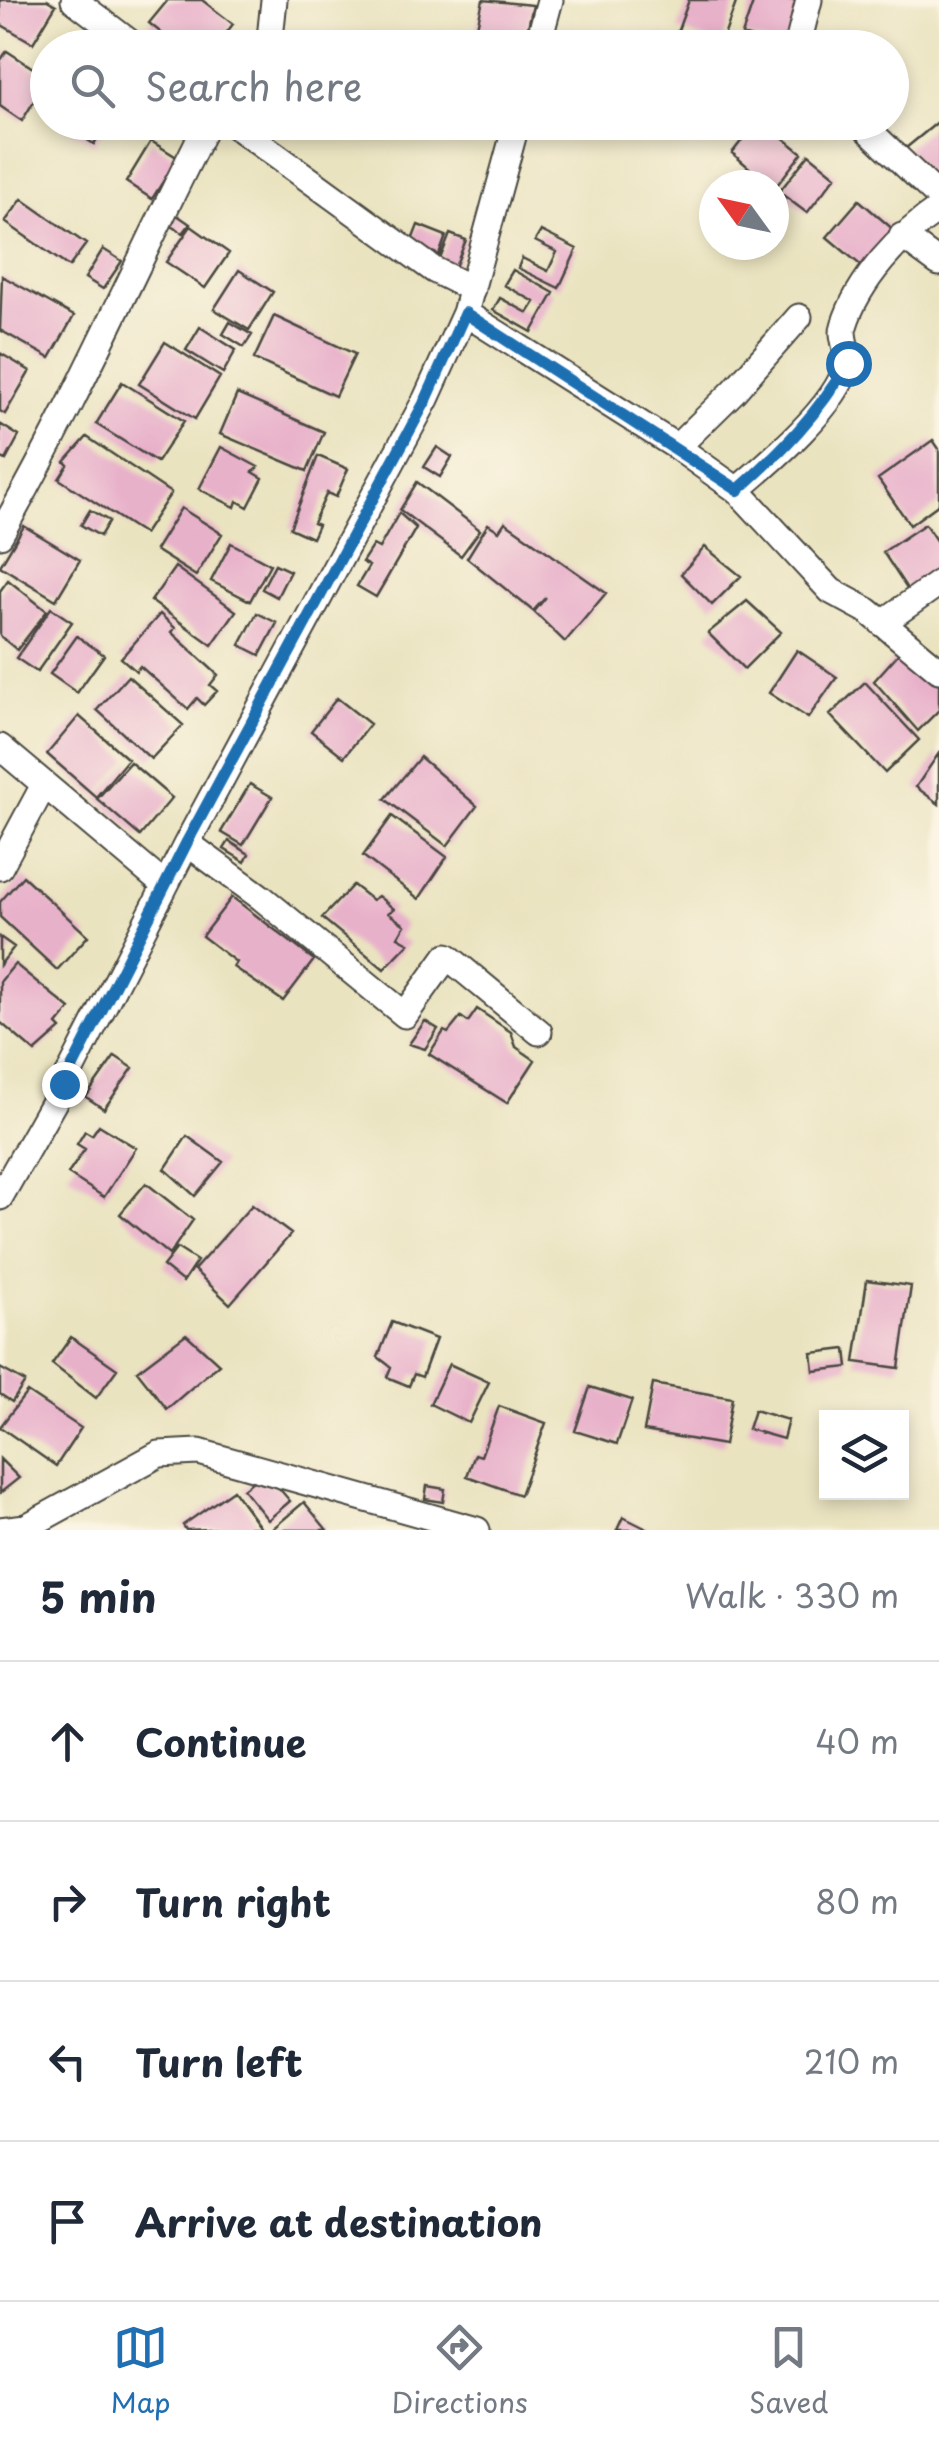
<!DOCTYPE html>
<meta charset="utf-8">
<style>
:root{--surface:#fff;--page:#f6f6f7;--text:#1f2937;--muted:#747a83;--line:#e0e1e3;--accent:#1f6fb2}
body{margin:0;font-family:"Playpen Sans",sans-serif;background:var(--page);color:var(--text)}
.controls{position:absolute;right:30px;bottom:30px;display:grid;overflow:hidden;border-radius:0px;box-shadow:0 5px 15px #0003}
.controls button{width:90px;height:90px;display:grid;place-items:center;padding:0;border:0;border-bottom:2px solid var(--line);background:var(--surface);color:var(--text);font:50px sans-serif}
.compass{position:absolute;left:699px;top:170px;width:90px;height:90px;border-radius:50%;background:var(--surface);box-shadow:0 5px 15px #0003;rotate:303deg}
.stop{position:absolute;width:30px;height:30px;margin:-22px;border:8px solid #1f6fb2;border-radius:50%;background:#fff}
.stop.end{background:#1f6fb2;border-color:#fff;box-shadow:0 2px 10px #0008}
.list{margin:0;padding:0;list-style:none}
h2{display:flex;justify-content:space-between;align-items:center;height:130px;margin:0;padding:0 40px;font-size:42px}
h2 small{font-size:32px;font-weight:400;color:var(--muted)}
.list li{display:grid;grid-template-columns:65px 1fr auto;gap:30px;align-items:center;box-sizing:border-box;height:160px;padding:0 40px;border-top:2px solid var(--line)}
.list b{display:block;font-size:38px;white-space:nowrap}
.list em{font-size:32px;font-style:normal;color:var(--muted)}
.icon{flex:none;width:55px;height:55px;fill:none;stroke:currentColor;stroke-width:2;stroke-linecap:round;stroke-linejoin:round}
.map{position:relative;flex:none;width:939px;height:1530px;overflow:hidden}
.search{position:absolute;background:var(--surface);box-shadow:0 5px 15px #0003;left:30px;right:30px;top:30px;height:110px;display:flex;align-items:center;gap:25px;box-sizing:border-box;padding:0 35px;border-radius:55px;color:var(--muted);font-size:38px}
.sheet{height:770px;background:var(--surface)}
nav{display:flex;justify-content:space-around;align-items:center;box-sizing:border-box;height:140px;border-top:2px solid var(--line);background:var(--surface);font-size:28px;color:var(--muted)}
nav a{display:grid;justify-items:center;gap:5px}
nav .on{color:var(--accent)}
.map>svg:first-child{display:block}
.building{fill:#e8b1ca}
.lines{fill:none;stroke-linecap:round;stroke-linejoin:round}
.minor-casing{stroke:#484741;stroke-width:29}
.minor{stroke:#fff;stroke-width:25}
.route{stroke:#1f6fb2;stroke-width:12}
</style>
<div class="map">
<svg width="939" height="1530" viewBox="0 0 939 1530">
<rect width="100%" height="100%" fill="#fcf5e5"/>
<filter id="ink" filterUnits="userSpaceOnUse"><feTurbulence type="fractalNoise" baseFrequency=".01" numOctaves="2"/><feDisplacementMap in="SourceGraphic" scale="20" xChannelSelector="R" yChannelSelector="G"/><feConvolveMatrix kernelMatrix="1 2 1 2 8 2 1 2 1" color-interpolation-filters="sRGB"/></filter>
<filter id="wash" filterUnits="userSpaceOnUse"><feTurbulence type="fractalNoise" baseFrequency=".0048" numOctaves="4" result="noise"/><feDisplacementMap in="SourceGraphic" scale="40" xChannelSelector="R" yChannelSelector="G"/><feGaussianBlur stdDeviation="2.25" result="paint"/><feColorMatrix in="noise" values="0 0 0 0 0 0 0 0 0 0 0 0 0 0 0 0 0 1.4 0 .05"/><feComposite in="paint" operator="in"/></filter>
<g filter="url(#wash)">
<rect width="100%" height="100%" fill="#eae3c0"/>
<g id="blocks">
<path class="building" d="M 0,0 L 47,0 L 56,5 L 33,43 L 0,24 Z
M 168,0 L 202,0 L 233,24 L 215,48 L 180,48 L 149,23 Z
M 483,0 L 533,5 L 524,45 L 475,36 Z
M 689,0 L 737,0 L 721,45 L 678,30 Z
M 754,0 L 802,0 L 786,48 L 742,35 Z
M 662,35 L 681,48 L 655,48 Z
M 7,51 L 48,78 L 22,121 L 0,106 L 0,61 Z
M 939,121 L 939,187 L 906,148 Z
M 58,122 L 107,122 L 94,144 Z
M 628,122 L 656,122 L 648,139 L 625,128 Z
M 756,122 L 764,122 L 802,153 L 774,189 L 732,153 Z
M 151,141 L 178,158 L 152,199 L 126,182 Z
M 809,154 L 836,176 L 807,213 L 779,192 Z
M 22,199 L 86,244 L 69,267 L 5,222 Z
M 859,200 L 895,231 L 864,268 L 827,237 Z
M 174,213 L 190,224 L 183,233 L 167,223 Z
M 418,225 L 446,236 L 439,255 L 411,243 Z
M 191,226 L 229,253 L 205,288 L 166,262 Z
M 541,231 L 577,249 L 559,288 L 518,268 L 522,258 L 548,271 L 557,252 L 535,241 Z
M 450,234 L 466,240 L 453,272 L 440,259 Z
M 103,249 L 122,261 L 103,289 L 85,278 Z
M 239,270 L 273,292 L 249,330 L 214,309 Z
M 513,270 L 554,293 L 532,332 L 493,310 L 500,298 L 528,313 L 535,302 L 504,285 Z
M 2,276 L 74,316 L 50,358 L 0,330 Z
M 274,316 L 355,354 L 335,396 L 254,359 Z
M 230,322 L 252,335 L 244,347 L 223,334 Z
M 200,327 L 236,350 L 223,373 L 186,350 Z
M 165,342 L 220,377 L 195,419 L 139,384 Z
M 0,353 L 30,371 L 5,414 L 0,411 Z
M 122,382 L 184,421 L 157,462 L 96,424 Z
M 237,394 L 324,432 L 307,471 L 220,434 Z
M 0,424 L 19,436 L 6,460 L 0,457 Z
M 87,437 L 171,493 L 144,534 L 59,479 L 68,465 L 65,462 Z
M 933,440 L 939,449 L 939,504 L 910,525 L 878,479 Z
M 221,447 L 258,467 L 253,472 L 263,478 L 248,507 L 237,501 L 235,507 L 199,489 Z
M 437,447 L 452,457 L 440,477 L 424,467 Z
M 318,456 L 348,469 L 336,497 L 327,493 L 313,523 L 318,525 L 312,538 L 290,528 Z
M 417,482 L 480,530 L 461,556 L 400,510 Z
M 181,508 L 222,534 L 196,576 L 155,550 Z
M 90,510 L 109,521 L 100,536 L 81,525 Z
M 399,513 L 416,528 L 376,597 L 357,586 L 369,566 L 362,562 L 373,545 L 379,548 Z
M 505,522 L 606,593 L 565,642 L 534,612 L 546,597 L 533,611 L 467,558 L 488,524 L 499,531 Z
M 925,524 L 939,545 L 939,577 L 911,595 L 883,552 Z
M 24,526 L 80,560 L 56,600 L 0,566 Z
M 231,543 L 270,564 L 250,601 L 211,581 Z
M 705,547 L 741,576 L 712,605 L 681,574 Z
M 275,564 L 290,571 L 277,597 L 262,589 Z
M 175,567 L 236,611 L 212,645 L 151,601 Z
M 8,580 L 47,611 L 17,650 L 0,636 L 0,591 Z
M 747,601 L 781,632 L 744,669 L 708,633 Z
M 51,608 L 72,622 L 37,672 L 16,658 Z
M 257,613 L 277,623 L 260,655 L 240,645 Z
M 160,614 L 175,628 L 171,632 L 218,675 L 210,685 L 217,691 L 204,705 L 197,698 L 188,709 L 140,666 L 136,671 L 121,658 Z
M 77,636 L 104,655 L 77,693 L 50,674 Z
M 907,644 L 939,678 L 939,710 L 918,731 L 874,681 Z
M 797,650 L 837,677 L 808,718 L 769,693 Z
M 128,676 L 183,725 L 151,759 L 97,710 Z
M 865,682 L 919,740 L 885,773 L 830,715 Z
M 337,698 L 370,724 L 344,757 L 311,731 Z
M 79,716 L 128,759 L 96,797 L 47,754 Z
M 939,753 L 939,804 L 916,787 Z
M 420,757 L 477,806 L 447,846 L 385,799 Z
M 130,762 L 172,798 L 140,836 L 97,799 Z
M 250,784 L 272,797 L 243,845 L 221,832 Z
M 392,816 L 447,857 L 419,899 L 363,856 Z
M 229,841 L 249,854 L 245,862 L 224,849 Z
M 23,876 L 88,936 L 57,970 L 0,917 L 0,902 Z
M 353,885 L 372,900 L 378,896 L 394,909 L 388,913 L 405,925 L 398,937 L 409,943 L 384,969 L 322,918 Z
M 232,897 L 314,960 L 283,1001 L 233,967 L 236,962 L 202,936 Z
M 0,937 L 14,947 L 0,965 Z
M 15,964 L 70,1009 L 57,1025 L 61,1029 L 35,1052 L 0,1022 L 0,982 Z
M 477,1009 L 511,1032 L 516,1047 L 535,1060 L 507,1103 L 429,1054 L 444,1031 L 448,1033 L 461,1017 L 468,1022 Z
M 425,1021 L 438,1029 L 425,1049 L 409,1044 Z
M 115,1056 L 133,1068 L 104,1109 L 86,1097 Z
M 99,1125 L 136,1148 L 104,1197 L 68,1174 L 85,1149 L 77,1144 L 85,1131 L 92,1135 Z
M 187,1136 L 223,1162 L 195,1196 L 165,1169 Z
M 146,1183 L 193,1220 L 169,1255 L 120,1214 Z
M 252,1205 L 291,1234 L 230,1304 L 194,1270 Z
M 177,1248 L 197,1261 L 183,1282 L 163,1266 Z
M 867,1280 L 911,1286 L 899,1368 L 855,1362 Z
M 392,1322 L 436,1339 L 422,1377 L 414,1374 L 409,1386 L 387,1377 L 391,1367 L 378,1357 Z
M 186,1334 L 219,1364 L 167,1409 L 137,1371 Z
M 71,1337 L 117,1369 L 96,1398 L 52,1364 Z
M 846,1349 L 848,1367 L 814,1371 L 812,1353 Z
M 449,1364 L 489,1382 L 469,1423 L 430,1404 Z
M 0,1368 L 25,1382 L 12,1402 L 0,1394 Z
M 653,1384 L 732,1398 L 724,1445 L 644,1431 Z
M 590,1387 L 632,1400 L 617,1444 L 575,1431 Z
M 27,1392 L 81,1428 L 56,1466 L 0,1427 Z
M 499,1406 L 546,1423 L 520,1495 L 467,1476 L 475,1454 L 481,1456 Z
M 754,1410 L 788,1420 L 783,1439 L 748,1429 Z
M 0,1459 L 19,1478 L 0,1493 Z
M 253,1481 L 278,1487 L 290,1501 L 268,1520 L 243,1489 Z
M 427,1486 L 445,1489 L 443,1502 L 425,1499 Z
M 233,1490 L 260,1527 L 186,1530 L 183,1525 Z
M 304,1502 L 327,1530 L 271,1530 Z
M 623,1517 L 649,1530 L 617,1530 Z"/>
</g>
</g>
<g filter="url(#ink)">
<use href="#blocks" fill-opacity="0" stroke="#484741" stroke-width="2.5"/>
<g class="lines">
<g class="minor-casing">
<path id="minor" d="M 74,0 L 137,48
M 269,48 L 274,0
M 537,48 L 550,0
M 797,48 L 809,0
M 230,122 L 434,270 L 472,289
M 860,122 L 939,197
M 902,236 L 939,263
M 465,313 L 677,447 L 737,490 L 831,591 L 868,611 L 939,670
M 677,447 L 734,391 L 799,317
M 737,490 C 769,463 838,405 847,364 C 850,352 840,338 844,326 C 858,280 901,234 939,209
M 0,535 C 77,401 138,260 208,122
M 882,623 L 939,583
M 0,747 L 164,885
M 187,843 L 262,898 L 405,1015 L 447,956 L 539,1032
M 0,867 L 44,785
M 0,1197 L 64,1084 L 187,843 L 426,399 L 465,313 L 517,122
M 0,1530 L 26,1527 L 159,1454 L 199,1452 L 477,1530"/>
</g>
<use href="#minor" class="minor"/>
</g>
</g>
<g class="lines" filter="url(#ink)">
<path class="route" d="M 64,1084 L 187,842 L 426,400 L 465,313 L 738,490 C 782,451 818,414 848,363"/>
</g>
</svg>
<div class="controls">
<button><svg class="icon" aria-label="layers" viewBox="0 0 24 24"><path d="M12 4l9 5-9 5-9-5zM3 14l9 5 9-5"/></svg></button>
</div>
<svg class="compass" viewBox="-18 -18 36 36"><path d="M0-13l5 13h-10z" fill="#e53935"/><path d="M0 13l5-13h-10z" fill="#747a83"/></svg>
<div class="stop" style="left:848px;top:363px"></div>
<div class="stop end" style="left:64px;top:1084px"></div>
<div class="search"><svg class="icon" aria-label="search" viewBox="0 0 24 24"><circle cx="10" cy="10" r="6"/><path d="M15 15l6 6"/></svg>Search here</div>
</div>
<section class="sheet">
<h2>5 min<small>Walk · 330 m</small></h2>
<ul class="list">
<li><svg class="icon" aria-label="ahead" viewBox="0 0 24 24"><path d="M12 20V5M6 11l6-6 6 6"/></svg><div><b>Continue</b></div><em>40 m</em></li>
<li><svg class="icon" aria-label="right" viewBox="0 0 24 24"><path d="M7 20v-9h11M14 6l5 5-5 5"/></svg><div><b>Turn right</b></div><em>80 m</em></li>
<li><svg class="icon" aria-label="left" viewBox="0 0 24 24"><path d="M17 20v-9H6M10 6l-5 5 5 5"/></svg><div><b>Turn left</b></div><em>210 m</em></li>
<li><svg class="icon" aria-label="arrive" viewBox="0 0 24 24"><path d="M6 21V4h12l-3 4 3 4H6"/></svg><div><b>Arrive at destination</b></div></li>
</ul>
</section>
<nav>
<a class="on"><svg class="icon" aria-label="map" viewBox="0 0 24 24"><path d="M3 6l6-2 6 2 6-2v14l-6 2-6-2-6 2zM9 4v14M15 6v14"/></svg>Map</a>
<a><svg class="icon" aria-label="directions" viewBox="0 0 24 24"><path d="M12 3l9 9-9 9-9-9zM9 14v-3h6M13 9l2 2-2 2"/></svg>Directions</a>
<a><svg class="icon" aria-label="saved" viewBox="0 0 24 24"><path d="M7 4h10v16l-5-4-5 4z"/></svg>Saved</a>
</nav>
